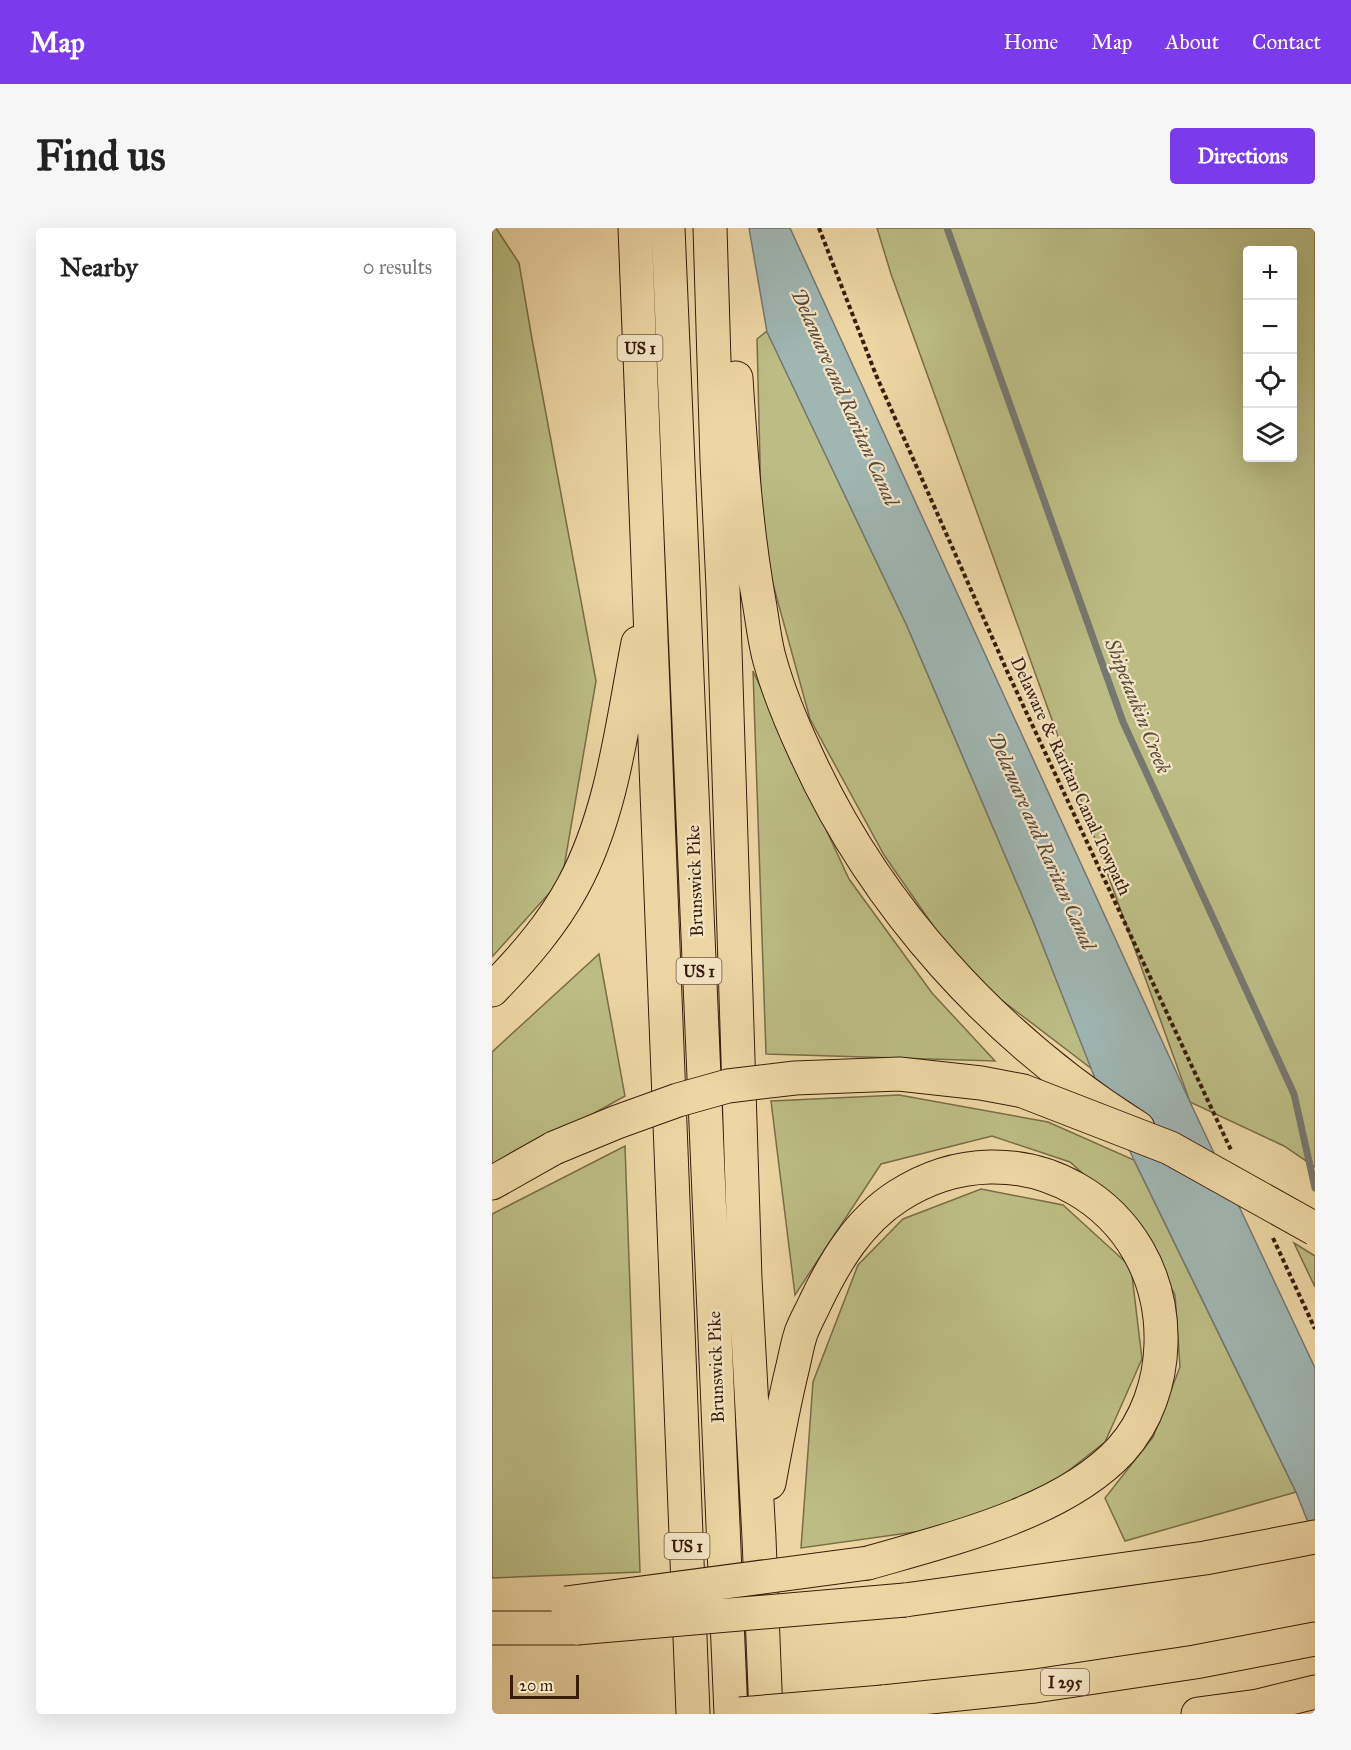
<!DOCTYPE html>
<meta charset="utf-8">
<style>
:root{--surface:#fff;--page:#f6f6f6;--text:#222;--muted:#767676;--line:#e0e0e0;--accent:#7c3aed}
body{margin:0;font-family:"IM FELL Great Primer",serif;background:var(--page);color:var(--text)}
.controls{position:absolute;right:18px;top:18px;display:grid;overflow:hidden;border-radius:6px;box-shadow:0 6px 24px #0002}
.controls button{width:54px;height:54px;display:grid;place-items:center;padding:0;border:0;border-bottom:2px solid var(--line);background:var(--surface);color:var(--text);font:30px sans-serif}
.scale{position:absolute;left:18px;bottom:15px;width:69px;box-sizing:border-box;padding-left:6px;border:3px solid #391c0c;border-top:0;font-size:16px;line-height:21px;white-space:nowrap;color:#391c0c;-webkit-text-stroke:4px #f3e4c4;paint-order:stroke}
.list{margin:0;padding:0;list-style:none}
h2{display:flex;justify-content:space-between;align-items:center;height:78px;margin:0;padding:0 24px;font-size:26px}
h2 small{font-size:20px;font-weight:400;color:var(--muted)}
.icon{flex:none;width:33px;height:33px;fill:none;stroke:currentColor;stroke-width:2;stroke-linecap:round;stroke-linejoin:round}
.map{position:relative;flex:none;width:823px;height:1486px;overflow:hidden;border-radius:6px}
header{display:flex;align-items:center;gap:36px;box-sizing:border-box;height:84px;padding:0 30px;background:var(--accent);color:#fff}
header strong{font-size:28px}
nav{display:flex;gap:33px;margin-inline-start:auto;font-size:21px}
.intro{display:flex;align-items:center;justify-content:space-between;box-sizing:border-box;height:144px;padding:0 36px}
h1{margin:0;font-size:42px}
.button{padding:15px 27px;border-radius:6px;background:var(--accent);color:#fff;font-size:21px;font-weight:700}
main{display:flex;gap:36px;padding:0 36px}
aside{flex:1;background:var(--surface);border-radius:6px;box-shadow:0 6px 24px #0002}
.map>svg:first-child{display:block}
.green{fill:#bbbd84;stroke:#7a6c48;stroke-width:1.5;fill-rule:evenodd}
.water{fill:#9fb6b3;stroke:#767870;stroke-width:1.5}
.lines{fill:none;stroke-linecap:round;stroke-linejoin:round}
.stream{stroke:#767870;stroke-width:7}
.highway-casing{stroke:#391c0c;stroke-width:35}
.path{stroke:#391c0c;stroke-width:4;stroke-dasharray:4.5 3;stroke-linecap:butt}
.highway{stroke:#edd6a4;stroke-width:33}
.highway-bridge-casing{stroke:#391c0c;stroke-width:35;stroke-linecap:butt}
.highway-bridge{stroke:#edd6a4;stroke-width:33}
.labels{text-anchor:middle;stroke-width:4.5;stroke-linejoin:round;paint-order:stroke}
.shield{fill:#f3e4c4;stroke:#715843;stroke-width:1.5}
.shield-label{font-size:16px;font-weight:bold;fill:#391c0c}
.street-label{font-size:18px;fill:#391c0c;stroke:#f3e4c4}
.water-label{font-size:20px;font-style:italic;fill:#584a3e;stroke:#f3e4c4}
</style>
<header>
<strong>Map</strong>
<nav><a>Home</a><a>Map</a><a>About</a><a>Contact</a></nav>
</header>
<div class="intro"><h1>Find us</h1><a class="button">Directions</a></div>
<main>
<aside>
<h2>Nearby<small>0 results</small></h2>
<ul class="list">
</ul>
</aside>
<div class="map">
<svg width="823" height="1486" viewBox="0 0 823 1486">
<rect width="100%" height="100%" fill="#edd6a4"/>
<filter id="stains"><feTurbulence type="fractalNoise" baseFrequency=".00333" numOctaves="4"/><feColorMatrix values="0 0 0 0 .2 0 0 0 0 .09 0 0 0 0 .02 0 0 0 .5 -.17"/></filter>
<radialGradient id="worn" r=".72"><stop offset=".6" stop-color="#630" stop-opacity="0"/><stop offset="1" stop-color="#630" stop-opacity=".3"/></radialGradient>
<path class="green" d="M 0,0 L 4,0 L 27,35 L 40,111 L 104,453 L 70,651 L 0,729 Z
M 385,0 L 823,0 L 823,939 L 792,918 L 698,874 L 399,46 ZM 756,22 L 800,22 L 800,230 L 756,230 Z
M 275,103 L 415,398 L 541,693 L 600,841 L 474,745 L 392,627 L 318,491 L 270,316 L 265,111 Z
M 261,443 L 357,651 L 440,765 L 503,833 L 274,826 Z
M 107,726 L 133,868 L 0,942 L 0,824 Z
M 407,867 L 556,894 L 642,932 L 804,1264 L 633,1313 L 613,1270 L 661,1209 L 688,1139 L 683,1067 L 643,993 L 578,934 L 500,908 L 389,936 L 303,1067 L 279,873 Z
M 133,918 L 148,1344 L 0,1350 L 0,986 Z
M 489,961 L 571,977 L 639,1039 L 650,1131 L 613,1214 L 538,1273 L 430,1303 L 309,1320 L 321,1154 L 366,1037 L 411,991 Z
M 802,1015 L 823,1028 L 823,1059 Z"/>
<path class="water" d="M 257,0 L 298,0 L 698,874 L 823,1140 L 823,1312 L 804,1264 L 606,858 L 541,693 L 415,398 L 275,104 Z"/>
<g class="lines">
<path class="stream" d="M 455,0 L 631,494 L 802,866 L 823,960"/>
<g class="highway-casing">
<path id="highway" d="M 143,0 L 201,1486
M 176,0 L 239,1486
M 218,0 L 225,233 L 231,359 L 253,1051 L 267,1310 L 274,1486
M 244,150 C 249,227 254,303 268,379 C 271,397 273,416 278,433 C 287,465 300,496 314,526 C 384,680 503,810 646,900
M 0,762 C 31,730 60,697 81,658 C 121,584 130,496 146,415
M 0,955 L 62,920
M 277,1255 C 284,1217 291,1179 300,1142 C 303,1130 305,1117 309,1105 C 313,1094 319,1084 323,1075 C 343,1033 367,993 406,968 C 525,891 673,976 669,1116 C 668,1154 655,1193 629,1222 C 571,1285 455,1312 376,1335
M 413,1372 L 713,1330 L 823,1309
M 0,1400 L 85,1400
M 391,1474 L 543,1458 L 703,1434 L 823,1411
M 706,1486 L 766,1478 L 823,1464"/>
</g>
<path class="path" d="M 327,0 L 384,147 L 515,443 L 739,922
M 781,1010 L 823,1101"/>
<use href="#highway" class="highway"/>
<g class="highway-bridge-casing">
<path id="highway-bridge" d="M 62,920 L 125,894 L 186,872 L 236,858 L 303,850 L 407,846 L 489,855 L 531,863 L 678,920 L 823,1001
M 74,1375 L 376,1335
M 85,1400 L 413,1372
M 248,1486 L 391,1474"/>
</g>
<use href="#highway-bridge" class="highway-bridge"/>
</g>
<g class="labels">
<g class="shield">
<rect x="125.5" y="107" width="45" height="26" rx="4.5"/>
<rect x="184.5" y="730" width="45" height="26" rx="4.5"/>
<rect x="172.5" y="1305" width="45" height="26" rx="4.5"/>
<rect x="549" y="1441" width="48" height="26" rx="4.5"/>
</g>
<g class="shield-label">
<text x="148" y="126">US 1</text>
<text x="207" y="749">US 1</text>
<text x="195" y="1324">US 1</text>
<text x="573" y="1460">I 295</text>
</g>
<g class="street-label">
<text transform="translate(579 548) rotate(65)" y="6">Delaware &amp; Raritan Canal Towpath</text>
<text transform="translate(203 653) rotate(-92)" y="6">Brunswick Pike</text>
<text transform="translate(224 1139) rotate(-92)" y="6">Brunswick Pike</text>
</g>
<g class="water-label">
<text transform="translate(353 169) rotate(66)" y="7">Delaware and Raritan Canal</text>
<text transform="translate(646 478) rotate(68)" y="7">Shipetaukin Creek</text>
<text transform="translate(550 613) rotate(66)" y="7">Delaware and Raritan Canal</text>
</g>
</g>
<rect width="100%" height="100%" filter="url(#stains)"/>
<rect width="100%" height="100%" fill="url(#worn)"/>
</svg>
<div class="controls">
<button>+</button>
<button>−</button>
<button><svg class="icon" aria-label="locate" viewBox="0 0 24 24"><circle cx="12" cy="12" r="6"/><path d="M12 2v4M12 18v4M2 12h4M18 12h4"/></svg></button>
<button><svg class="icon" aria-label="layers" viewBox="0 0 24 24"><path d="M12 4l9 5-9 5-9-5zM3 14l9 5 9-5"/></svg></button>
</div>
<div class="scale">20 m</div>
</div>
</main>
